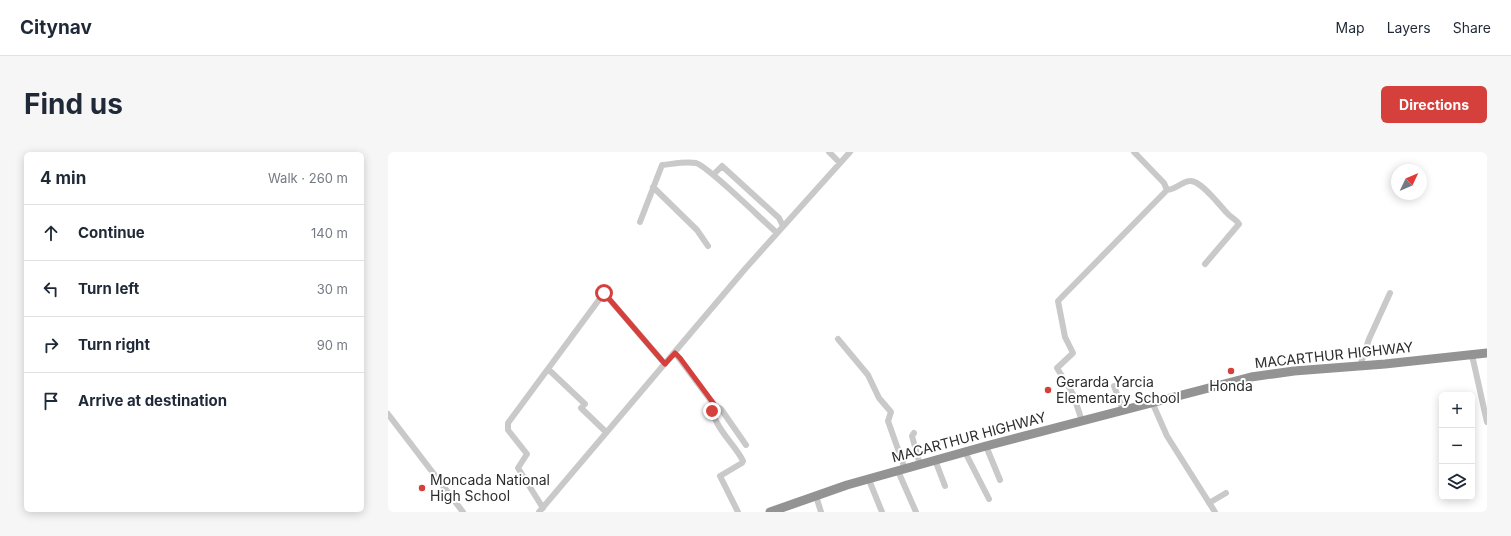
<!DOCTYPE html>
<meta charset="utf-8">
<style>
:root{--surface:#fff;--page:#f6f6f7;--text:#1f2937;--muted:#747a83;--line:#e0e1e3;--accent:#d5403c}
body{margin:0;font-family:Inter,sans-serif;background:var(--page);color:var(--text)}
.controls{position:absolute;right:12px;bottom:12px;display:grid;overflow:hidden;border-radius:6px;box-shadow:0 2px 10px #0003}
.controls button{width:36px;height:36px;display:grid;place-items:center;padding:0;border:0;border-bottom:1px solid var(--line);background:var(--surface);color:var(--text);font:20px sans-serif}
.compass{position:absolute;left:1003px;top:12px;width:36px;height:36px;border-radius:50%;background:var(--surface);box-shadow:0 2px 10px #0003;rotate:46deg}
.stop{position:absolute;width:12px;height:12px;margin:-9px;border:3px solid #d5403c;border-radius:50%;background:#fff}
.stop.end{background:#d5403c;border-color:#fff;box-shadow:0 1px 4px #0008}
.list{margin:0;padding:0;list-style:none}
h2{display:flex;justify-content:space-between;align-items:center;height:52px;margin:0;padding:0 16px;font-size:17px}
h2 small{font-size:13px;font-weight:400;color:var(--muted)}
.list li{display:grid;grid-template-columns:26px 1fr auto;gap:12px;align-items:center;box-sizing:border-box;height:56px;padding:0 16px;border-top:1px solid var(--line)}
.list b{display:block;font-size:15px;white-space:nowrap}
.list em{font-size:13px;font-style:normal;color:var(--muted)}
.icon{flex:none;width:22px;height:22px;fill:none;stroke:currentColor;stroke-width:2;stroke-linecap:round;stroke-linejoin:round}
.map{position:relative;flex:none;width:1099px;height:360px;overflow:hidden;border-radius:6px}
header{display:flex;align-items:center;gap:24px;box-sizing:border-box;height:56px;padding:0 20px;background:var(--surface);border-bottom:1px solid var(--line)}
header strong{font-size:19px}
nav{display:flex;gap:22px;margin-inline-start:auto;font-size:14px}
.intro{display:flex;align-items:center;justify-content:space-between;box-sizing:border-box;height:96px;padding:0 24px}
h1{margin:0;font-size:28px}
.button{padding:10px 18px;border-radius:6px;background:var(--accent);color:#fff;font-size:14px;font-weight:700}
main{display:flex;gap:24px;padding:0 24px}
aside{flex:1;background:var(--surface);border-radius:6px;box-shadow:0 2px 10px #0003}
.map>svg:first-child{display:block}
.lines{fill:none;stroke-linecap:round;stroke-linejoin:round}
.minor{stroke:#c9c9c9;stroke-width:6}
.highway{stroke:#939393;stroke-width:9}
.route{stroke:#d5403c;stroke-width:5}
.poi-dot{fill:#d5403c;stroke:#fff;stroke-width:1.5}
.labels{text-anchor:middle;stroke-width:4;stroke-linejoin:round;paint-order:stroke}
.street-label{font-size:14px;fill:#2c2c2c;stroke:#fff}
.poi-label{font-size:14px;fill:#2c2c2c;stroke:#fff;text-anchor:start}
</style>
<header>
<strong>Citynav</strong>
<nav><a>Map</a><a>Layers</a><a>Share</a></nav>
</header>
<div class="intro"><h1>Find us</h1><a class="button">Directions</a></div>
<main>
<aside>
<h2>4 min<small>Walk · 260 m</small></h2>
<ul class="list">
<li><svg class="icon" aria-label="ahead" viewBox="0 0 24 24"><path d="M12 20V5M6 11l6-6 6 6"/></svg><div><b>Continue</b></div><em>140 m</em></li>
<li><svg class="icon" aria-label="left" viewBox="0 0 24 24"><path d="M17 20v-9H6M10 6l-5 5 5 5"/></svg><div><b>Turn left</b></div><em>30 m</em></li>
<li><svg class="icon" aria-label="right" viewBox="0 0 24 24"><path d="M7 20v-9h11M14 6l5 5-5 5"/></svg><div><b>Turn right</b></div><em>90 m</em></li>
<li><svg class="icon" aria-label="arrive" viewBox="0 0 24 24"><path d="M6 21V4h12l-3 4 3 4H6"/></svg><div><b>Arrive at destination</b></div></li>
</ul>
</aside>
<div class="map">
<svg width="1099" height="360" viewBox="0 0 1099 360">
<rect width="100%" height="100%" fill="#fff"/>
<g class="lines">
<path class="minor" d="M 441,0 L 452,11
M 325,23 L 334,14 L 391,66 L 395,74
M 265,35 L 309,78 L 320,94
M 779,38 C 788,38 794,29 802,29 C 813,28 832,54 839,61 C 842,65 848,67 851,72 L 817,112
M 252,70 L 274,13 C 285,12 297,9 308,11 C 321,15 375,69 389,81
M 450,187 L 480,223 L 491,246 L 503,260 L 500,269 L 517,317
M 287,201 L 326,253 L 333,257 L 358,293
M 1084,203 L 1099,270
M 972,214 L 981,187 L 1002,141
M 160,217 L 197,252 L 193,256 L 218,280
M 726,234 L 735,258
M 764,250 L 779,284 L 827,360
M 326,253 C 321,271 347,292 355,309 L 354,311 L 332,324 L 350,360
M 0,262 L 75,360
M 694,269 L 685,242 L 669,216 L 685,201 L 677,185 L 670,149 L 779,38 L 776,31 L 746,0
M 526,281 L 524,284 L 532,313
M 598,294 L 612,328
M 577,300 L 601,347
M 547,308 L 557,334
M 510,319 L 528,360
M 481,328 L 494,360
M 428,344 L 433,360
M 821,351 L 838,341
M 155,356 L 130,316 L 139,302 L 120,278 L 120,271 L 216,141 L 277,212
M 151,360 L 357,117 L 462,0"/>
<path class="highway" d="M 382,360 L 459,333 L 598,294 L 863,225 L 906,219 L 997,212 L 1099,201"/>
</g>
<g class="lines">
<path class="route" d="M 216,141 L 277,212 L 287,201 L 292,206 L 326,252 L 324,259"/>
</g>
<g class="poi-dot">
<circle cx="843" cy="219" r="4"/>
<circle cx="660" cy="238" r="4"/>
<circle cx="34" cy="336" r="4"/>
</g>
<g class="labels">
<g class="street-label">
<text transform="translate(946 203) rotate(-6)" y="5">MACARTHUR HIGHWAY</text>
<text transform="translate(581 285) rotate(-15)" y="5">MACARTHUR HIGHWAY</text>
</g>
<g class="poi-label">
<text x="668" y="235">Gerarda Yarcia<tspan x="668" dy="16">Elementary School</tspan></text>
<text x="843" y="239" text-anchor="middle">Honda</text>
<text x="42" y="333">Moncada National<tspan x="42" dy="16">High School</tspan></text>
</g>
</g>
</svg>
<div class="controls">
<button>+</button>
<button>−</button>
<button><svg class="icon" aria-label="layers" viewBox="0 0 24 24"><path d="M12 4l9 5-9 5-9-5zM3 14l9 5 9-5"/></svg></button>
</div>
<svg class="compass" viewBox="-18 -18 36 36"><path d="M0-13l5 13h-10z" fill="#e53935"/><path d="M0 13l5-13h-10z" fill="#747a83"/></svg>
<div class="stop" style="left:216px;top:141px"></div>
<div class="stop end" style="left:324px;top:259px"></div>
</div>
</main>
